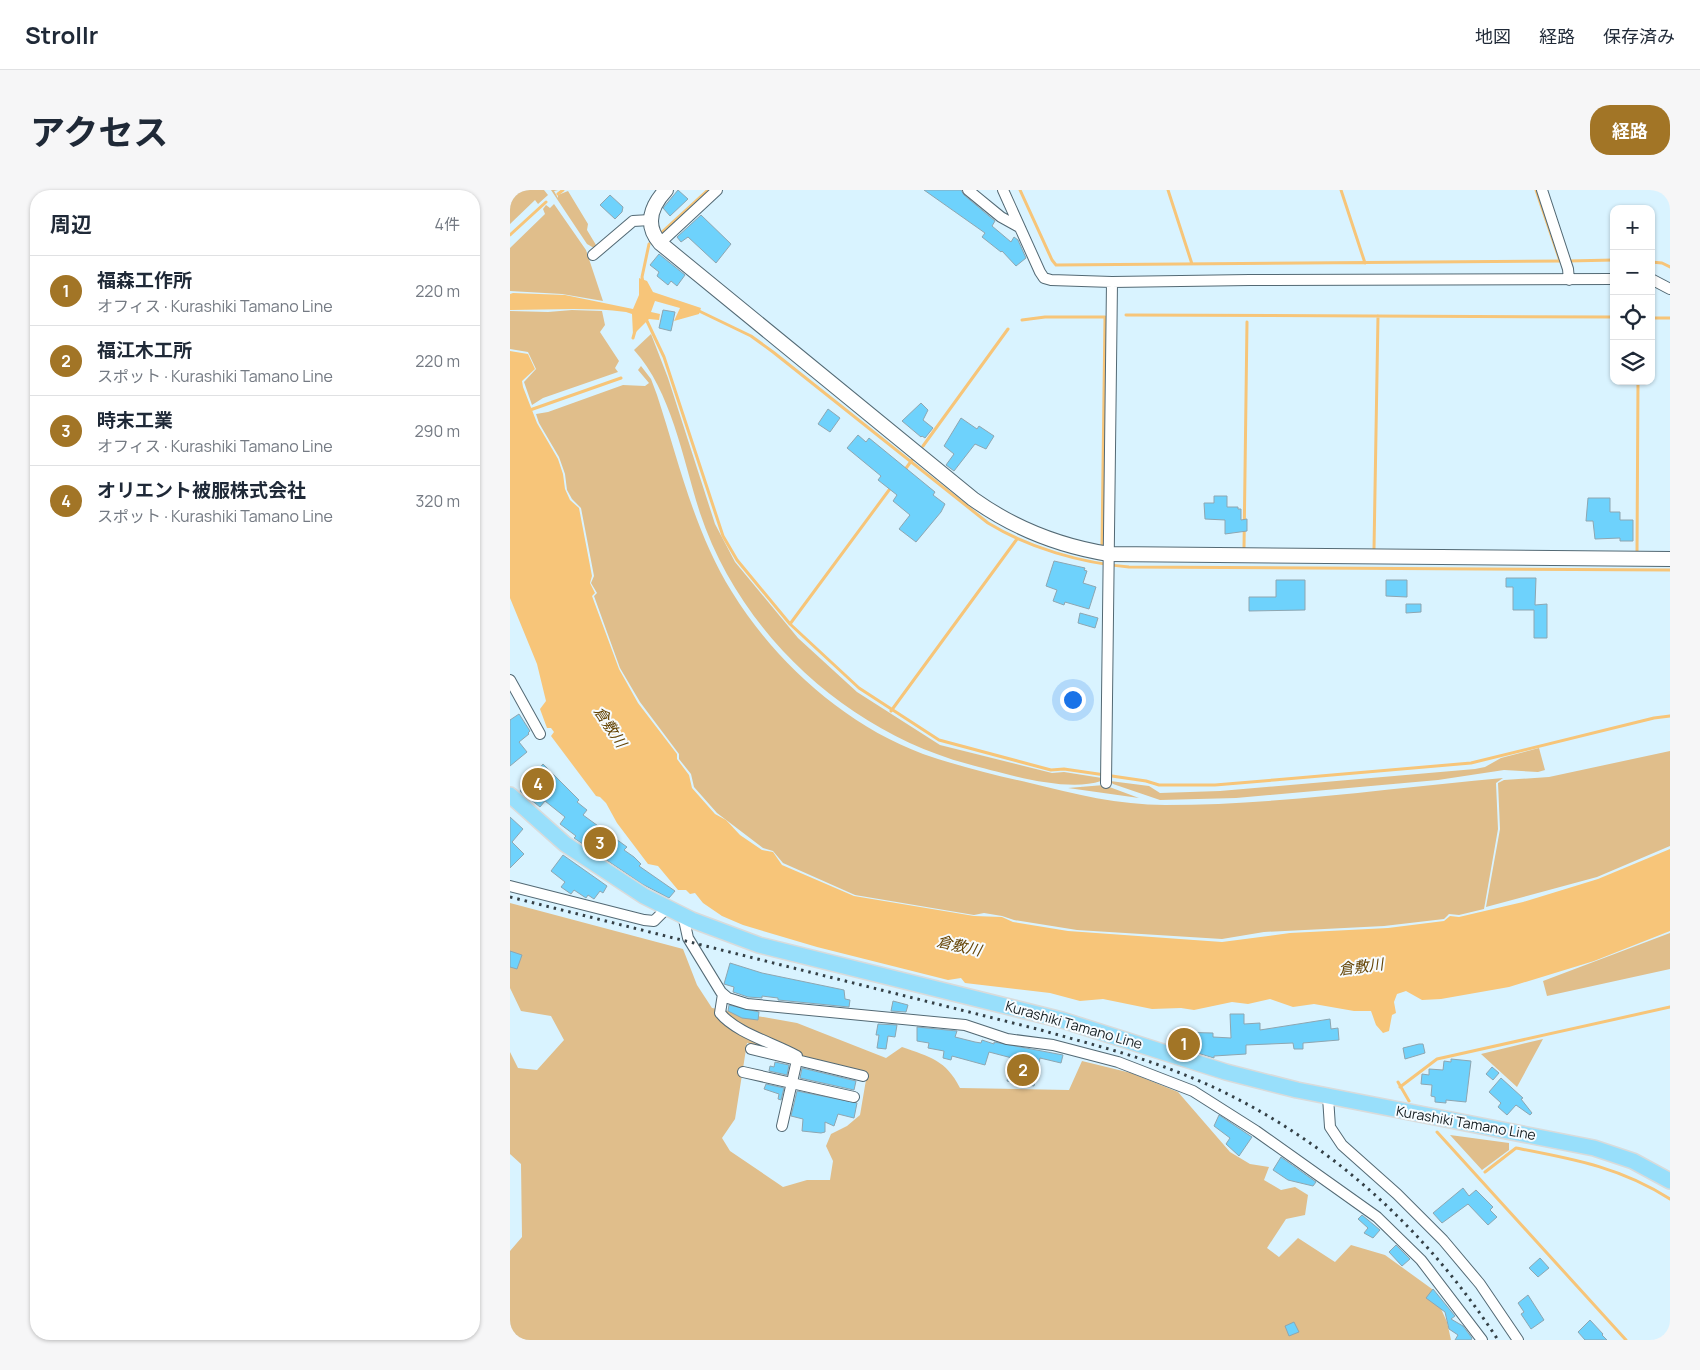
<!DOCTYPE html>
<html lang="ja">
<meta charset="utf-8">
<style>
:root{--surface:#fff;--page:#f6f6f7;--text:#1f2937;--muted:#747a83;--line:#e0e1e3;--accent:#a27526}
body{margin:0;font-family:Manrope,"Noto Sans JP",sans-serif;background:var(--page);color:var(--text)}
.controls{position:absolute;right:15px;top:15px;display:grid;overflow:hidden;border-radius:10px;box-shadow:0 1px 4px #0004}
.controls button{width:45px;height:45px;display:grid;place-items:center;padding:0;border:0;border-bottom:1px solid var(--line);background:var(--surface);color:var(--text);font:25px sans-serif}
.you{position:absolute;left:562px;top:509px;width:18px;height:18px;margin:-12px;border:4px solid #fff;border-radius:50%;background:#1a73e8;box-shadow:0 0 0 8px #1a73e833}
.badge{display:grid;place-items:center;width:32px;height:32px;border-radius:50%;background:var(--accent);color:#fff;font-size:16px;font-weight:700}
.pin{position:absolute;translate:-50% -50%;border:2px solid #fff;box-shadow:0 1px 5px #0006}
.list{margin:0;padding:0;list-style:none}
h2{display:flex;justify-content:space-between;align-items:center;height:65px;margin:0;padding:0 20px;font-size:21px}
h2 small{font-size:16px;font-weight:400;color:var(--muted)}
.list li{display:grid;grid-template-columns:32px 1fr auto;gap:15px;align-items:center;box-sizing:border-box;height:70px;padding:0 20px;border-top:1px solid var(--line)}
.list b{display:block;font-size:19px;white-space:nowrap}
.list p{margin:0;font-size:16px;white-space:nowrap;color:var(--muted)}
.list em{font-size:16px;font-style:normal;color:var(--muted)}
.icon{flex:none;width:28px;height:28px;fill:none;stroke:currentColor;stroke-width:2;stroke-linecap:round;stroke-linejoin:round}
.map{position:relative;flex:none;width:1160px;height:1150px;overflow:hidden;border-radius:20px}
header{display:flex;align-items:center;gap:30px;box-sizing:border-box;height:70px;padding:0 25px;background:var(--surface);border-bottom:1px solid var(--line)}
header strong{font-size:24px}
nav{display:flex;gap:28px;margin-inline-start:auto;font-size:18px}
.intro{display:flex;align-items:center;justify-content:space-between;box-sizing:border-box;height:120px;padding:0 30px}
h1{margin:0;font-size:35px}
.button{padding:12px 22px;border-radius:20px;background:var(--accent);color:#fff;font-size:18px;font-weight:700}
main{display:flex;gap:30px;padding:0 30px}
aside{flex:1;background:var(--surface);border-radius:20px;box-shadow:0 1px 4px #0004}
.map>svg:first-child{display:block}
.green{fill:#e0be8b;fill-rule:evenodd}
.water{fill:#f7c579}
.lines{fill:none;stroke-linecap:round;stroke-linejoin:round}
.stream{stroke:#f7c579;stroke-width:3}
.building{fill:#6ed2fc;stroke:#8ea6b1}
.street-casing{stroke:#536974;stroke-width:12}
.secondary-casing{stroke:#536974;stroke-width:16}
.primary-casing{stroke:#d9dbdb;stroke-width:18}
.street{stroke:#fff;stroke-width:10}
.secondary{stroke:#fff;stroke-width:14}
.primary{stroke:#98dffb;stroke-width:15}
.rail{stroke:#344046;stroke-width:3;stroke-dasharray:2.5 5;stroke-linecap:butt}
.labels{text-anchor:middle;stroke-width:4;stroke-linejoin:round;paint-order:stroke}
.street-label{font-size:14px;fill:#131c20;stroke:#f7fcff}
.water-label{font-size:15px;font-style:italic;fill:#654405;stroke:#f7fcff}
</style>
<header>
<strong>Strollr</strong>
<nav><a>地図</a><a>経路</a><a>保存済み</a></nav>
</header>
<div class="intro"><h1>アクセス</h1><a class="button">経路</a></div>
<main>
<aside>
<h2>周辺<small>4件</small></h2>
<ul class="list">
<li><span class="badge">1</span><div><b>福森工作所</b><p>オフィス · Kurashiki Tamano Line</p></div><em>220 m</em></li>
<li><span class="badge">2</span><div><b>福江木工所</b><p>スポット · Kurashiki Tamano Line</p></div><em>220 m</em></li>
<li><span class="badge">3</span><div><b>時末工業</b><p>オフィス · Kurashiki Tamano Line</p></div><em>290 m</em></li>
<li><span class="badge">4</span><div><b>オリエント被服株式会社</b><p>スポット · Kurashiki Tamano Line</p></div><em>320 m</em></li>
</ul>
</aside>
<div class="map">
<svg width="1160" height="1150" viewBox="0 0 1160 1150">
<rect width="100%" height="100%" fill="#d9f3ff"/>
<path class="green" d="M 0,0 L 34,0 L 38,5 L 28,14 L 25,10 L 0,34 Z
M 41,0 L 48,0 L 44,1 L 48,8 L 48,5 L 58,1 L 78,34 L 77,40 L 86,55 L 84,58 L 77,54 Z
M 44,14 L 76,60 L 93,111 L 52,104 L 0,101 L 0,58 L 35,24 L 33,19 L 36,15 L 40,18 Z
M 62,120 L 92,121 L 95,135 L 90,142 L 109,171 L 105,178 L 108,182 L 33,208 L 22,215 L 14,192 L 26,179 L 18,162 L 0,159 L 0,121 L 38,122 Z
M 141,144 L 158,188 L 205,334 L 225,372 L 288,448 L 347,502 L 430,555 L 542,583 L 554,582 L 592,588 L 591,591 C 556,603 493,583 458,574 C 336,541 230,443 190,323 C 173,270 162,202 124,160 Z
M 131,176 L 141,189 L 147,205 C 169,272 184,341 222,402 C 265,472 335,535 413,564 C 448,576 484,585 520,593 C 564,604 609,615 655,615 C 768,615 881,598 993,588 L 986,593 L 988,639 L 974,719 L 949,725 L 939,724 L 934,729 L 874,736 L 754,742 L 712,749 L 567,740 L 504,730 L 492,726 L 474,723 L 464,725 L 345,705 L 273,673 L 263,661 L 253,658 L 207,623 L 184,597 L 181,584 L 169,569 L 169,564 L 130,512 L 110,478 L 84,406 L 87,403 L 81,393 L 84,386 L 71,318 L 62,309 L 57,300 L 55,284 L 49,267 L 29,233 L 26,224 L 38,222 L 113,195 L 135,196 L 139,193 L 128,180 Z
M 1029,558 L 1035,580 L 1028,582 L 994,580 L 928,590 L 726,608 L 650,610 L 603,594 L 600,591 L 639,596 L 650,603 L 710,601 L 965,579 L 975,577 L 991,568 Z
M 1160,561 L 1160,656 L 1087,687 L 976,717 L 990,639 L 988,593 L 994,590 L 1039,587 Z
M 594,595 L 629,608 L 558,598 Z
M 0,713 L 173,759 L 187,795 L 202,818 L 287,833 L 376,868 L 392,857 C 420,867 436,870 450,898 L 559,900 L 572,871 L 621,883 L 668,902 L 720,962 L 740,974 L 759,977 L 754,990 L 771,1000 L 785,997 L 798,1005 L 795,1025 L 776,1029 L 757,1058 L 769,1067 L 788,1048 L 825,1072 L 841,1055 L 875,1065 L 922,1099 L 937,1132 L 941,1150 L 0,1150 L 0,1061 L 12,1047 L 11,974 L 0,964 L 0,862 L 8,878 L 27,880 L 54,850 L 41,826 L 11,821 L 0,798 ZM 237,853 L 357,884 L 350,925 L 337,936 L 321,944 L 316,956 L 323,971 L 320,990 L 297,990 L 273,997 L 220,961 L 212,948 L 225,929 Z
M 1160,743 L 1160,779 L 1037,806 L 1033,791 Z
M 1033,849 L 1007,897 L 971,864 Z
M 940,945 L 999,953 L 999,960 L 972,980 Z"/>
<path class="water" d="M 129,88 L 137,91 L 143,102 L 191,118 L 189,124 L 164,131 L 170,118 L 145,111 L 141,122 L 150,124 L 149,130 L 139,129 L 123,145 L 122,124 L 116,122 C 77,117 39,120 0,120 L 0,104 L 3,103 L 55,105 L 123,119 L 129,105 Z
M 0,161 L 18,164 L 25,179 L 12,191 L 13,197 L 27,233 L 48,269 L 53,284 L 55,299 L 60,310 L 69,318 L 82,386 L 80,393 L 85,403 L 82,406 L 109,479 L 128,513 L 167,564 L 167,569 L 179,585 L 182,598 L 205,624 L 216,630 L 230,645 L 252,660 L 263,662 L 272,675 L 344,706 L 464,726 L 492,727 L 503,732 L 558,741 L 712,752 L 780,743 L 878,738 L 934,731 L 940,726 L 949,727 L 1013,712 L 1088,689 L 1160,659 L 1160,741 L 1084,771 L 999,797 L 931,809 L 912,810 L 896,801 L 887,804 L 884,812 L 886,823 L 882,825 L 879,841 L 873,843 L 866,835 L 861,821 L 844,821 L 804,814 L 783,817 L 760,809 L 738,814 L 722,812 L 684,820 L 671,818 L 642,819 L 593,809 L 570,811 L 540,803 L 455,793 L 451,788 L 438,790 L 307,757 L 233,735 L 212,726 L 193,713 L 185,703 L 180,704 L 176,700 L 168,700 L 148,676 L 138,674 L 107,633 L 96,613 L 90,607 L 86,606 L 41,546 L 44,542 L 41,538 L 37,538 L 30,519 L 36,511 L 27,474 L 0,408 Z"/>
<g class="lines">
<path class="stream" d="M 510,0 L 542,70 L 546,75 L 1052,71
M 658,0 L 682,74
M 831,0 L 855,73
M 1026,0 L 1050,71
M 48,4 L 53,0
M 151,43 L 198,0
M 0,45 L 36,12
M 1058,71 L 1104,70
M 1141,72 L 1152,73 L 1160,77
M 133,92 L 132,87 L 139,54
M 187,120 L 241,146 L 263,162 L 478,333 C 519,358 571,373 619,377 L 1160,380
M 616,125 L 1104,127
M 1141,128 L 1160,128
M 136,129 L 154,167 L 213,346 L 227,370 L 280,434 L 349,498 L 429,550 L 541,580 L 554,579 L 636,591 L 649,595 L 705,595 L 764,590 L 961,573 L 1144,528 L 1160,526
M 512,130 L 535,127 L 595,127 L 592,355
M 123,148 L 125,141
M 20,220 L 111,188
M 413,256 L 498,139
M 394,281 L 402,270
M 734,358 L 737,132
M 864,359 L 868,126
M 1127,363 L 1128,191
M 280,434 L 382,296
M 381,521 L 507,349
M 888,892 L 899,911
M 890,897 L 927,869 L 1160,817
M 927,942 L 1116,1150
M 975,982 L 1006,958 C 1063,969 1110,977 1160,1009
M 1154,1150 L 1160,1144"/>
</g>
<path class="building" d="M 168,0 L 178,9 L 160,26 L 153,18 Z
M 414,0 L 451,0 L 454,5 L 485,31 L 482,36 L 501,52 L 504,47 L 508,50 L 516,68 L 506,76 L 492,61 L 491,62 L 472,47 L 475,43 Z
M 100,5 L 113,17 L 112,22 L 105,29 L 90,15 Z
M 191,25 L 221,54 L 206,73 L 178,47 L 171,52 L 167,47 Z
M 149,64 L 175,85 L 167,96 L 161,91 L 158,95 L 147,86 L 149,82 L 140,75 Z
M 153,120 L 165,122 L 161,141 L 149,138 Z
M 411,213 L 418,220 L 413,230 L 423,238 L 415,248 L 412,246 L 411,247 L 392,231 Z
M 318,219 L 330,228 L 320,242 L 308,234 Z
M 451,228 L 467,239 L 469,236 L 484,246 L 476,259 L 465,254 L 444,281 L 436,275 L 444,264 L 434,256 Z
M 348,245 L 356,252 L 359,248 L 425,302 L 423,305 L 435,314 L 431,322 L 406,352 L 389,339 L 400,325 L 383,311 L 387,305 L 368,290 L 371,286 L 337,258 Z
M 704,306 L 717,306 L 717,317 L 728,317 L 728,319 L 731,319 L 731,330 L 737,329 L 737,341 L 715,344 L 715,330 L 695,329 L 694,313 L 704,313 Z
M 1078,308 L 1100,308 L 1100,322 L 1110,322 L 1110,330 L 1123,330 L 1123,351 L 1110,351 L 1110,348 L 1085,349 L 1083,331 L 1076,331 Z
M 544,371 L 575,378 L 574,380 L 577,381 L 573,393 L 586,397 L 579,419 L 555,412 L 554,415 L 543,411 L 547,400 L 536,396 Z
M 996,388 L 1026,388 L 1025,415 L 1037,414 L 1037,448 L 1024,448 L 1024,420 L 1003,420 L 1003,397 L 996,397 Z
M 766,390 L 795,390 L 795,420 L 739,421 L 739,407 L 766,407 Z
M 876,390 L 897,390 L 897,407 L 876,406 Z
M 896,414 L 911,414 L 911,422 L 896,423 Z
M 570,423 L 588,428 L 585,438 L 568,433 Z
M 9,524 L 20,541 L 18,543 L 19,544 L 9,552 L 17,562 L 0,576 L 0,530 Z
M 33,574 L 69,610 L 67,612 L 77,620 L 73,625 L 117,657 L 114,660 L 124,667 L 131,674 L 129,676 L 165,701 L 159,708 L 132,694 L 64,648 L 66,646 L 50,634 L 55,627 L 35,611 L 30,617 L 10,601 Z
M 0,627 L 13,639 L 2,652 L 14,664 L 0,678 Z
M 53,665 L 97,696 L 93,703 L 90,701 L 84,709 L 78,705 L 76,708 L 64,700 L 61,704 L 51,697 L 55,692 L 41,681 Z
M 0,761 L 12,765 L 7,779 L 0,777 Z
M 220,773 L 252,783 L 334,800 L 335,809 L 340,810 L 339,817 L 268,810 L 268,808 L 252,806 L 252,808 L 238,807 L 223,802 L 224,797 L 214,794 Z
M 383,811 L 398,815 L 396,822 L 381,821 Z
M 219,815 L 249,822 L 248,830 L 232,828 L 218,821 Z
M 720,824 L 734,824 L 734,834 L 750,833 L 750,840 L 820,829 L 821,839 L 828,838 L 829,850 L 793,853 L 793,859 L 784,859 L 783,853 L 736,855 L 736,864 L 704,866 L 704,868 L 674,859 L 674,856 L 661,855 L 662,842 L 703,843 L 703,847 L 721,848 Z
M 368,834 L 387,835 L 385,847 L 378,846 L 376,859 L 367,858 L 369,845 L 366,845 Z
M 407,837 L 447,841 L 445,847 L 465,852 L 471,853 L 472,850 L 484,854 L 484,852 L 553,865 L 551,873 L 530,868 L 524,896 L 497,891 L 502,868 L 479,862 L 475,875 L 442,866 L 441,870 L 433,868 L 434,861 L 418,858 L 419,853 L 407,851 Z
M 909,854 L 913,854 L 915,863 L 895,869 L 893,858 Z
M 941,869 L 961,871 L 956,912 L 936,910 L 936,913 L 925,912 L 925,907 L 921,906 L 922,895 L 911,894 L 912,884 L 919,885 L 919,879 L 933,880 L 934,871 L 941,872 Z
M 265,872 L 279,875 L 277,885 L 259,881 L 260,876 L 264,877 Z
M 982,877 L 989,883 L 983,890 L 976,884 Z
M 292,878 L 346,891 L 344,900 L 290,888 Z
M 991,888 L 1013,908 L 1011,909 L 1022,923 L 1020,925 L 1006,915 L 997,925 L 988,917 L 991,913 L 979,902 Z
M 256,894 L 274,898 L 271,910 L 268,909 L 269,904 L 254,899 Z
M 287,901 L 347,913 L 344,928 L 328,924 L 324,936 L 315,932 L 315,942 L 311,943 L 292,941 L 293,929 L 281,926 Z
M 709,925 L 742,947 L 729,966 L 716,954 L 720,948 L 704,936 Z
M 771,967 L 806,992 L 803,996 L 778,990 L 763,980 Z
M 953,998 L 959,1006 L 966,1000 L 983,1017 L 980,1020 L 987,1027 L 978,1035 L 958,1014 L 932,1033 L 923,1023 Z
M 852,1025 L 870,1040 L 863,1048 L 854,1043 L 858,1038 L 848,1029 Z
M 886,1055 L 900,1069 L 892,1076 L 879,1062 Z
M 1030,1068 L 1039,1078 L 1028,1087 L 1019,1078 Z
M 923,1099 L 945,1126 L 941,1129 L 953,1136 L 962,1148 L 961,1150 L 945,1150 L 948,1145 L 939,1139 L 935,1122 L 916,1108 Z
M 1018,1105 L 1034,1130 L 1021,1139 L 1011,1124 L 1014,1122 L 1008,1113 Z
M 1080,1130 L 1093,1144 L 1092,1145 L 1097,1150 L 1075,1150 L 1068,1142 Z
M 784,1132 L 789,1142 L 779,1146 L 775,1136 Z"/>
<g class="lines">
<g class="street-casing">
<path id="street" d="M 458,0 L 491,27 L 509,37
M 493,0 L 530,82 L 534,88 L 541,90 L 602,92 L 740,90 L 1104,89
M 1032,0 L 1058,79 L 1059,90
M 150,53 L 207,0
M 83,65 L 123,31 L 140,30
M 1141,89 L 1160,99
M 0,490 L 30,544
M 596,593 L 602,92
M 0,696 L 134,730 L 144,731 L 157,718
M 173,725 L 178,748 L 211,802 L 218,808 L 237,814 L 455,835 L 497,849 L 543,855 L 608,872 L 683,901 L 746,941 L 867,1027 L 911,1070 L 972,1150
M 213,804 L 210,823 C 226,843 264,853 287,866 L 287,870 L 353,886
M 241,859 L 287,870 L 272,936
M 233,882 L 344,907
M 818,907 L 820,937 L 832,955 L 887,1004 L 933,1050 L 970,1094 L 1008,1150"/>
</g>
<g class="secondary-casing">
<path id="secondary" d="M 156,0 C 141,16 134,35 150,53 L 463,309 C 505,339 549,356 599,364 L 1160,369"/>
</g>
<g class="primary-casing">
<path id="primary" d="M 0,605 L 55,654 L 134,706 L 182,730 L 249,755 L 552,830 L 716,882 L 787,900 L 1084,958 L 1123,971 L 1160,991"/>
</g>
<use href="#street" class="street"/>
<use href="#secondary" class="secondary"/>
<use href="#primary" class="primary"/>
<path class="rail" d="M 0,707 L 531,840 C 576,853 622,864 665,881 C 799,932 911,1031 988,1150"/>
</g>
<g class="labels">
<g class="street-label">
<text transform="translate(564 835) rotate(16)" y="5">Kurashiki Tamano Line</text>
<text transform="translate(956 933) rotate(10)" y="5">Kurashiki Tamano Line</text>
</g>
<g class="water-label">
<text transform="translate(100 537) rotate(57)" y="5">倉敷川</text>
<text transform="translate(449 756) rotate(13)" y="5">倉敷川</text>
<text transform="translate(851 777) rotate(-7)" y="5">倉敷川</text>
</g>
</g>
</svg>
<div class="controls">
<button>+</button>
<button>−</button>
<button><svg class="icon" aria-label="locate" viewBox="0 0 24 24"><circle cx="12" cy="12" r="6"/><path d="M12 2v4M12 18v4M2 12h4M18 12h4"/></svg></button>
<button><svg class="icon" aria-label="layers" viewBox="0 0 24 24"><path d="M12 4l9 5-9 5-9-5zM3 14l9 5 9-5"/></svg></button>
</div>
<div class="you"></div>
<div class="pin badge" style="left:674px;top:854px">1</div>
<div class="pin badge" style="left:513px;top:880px">2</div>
<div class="pin badge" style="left:90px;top:653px">3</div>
<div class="pin badge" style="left:28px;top:594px">4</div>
</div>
</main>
